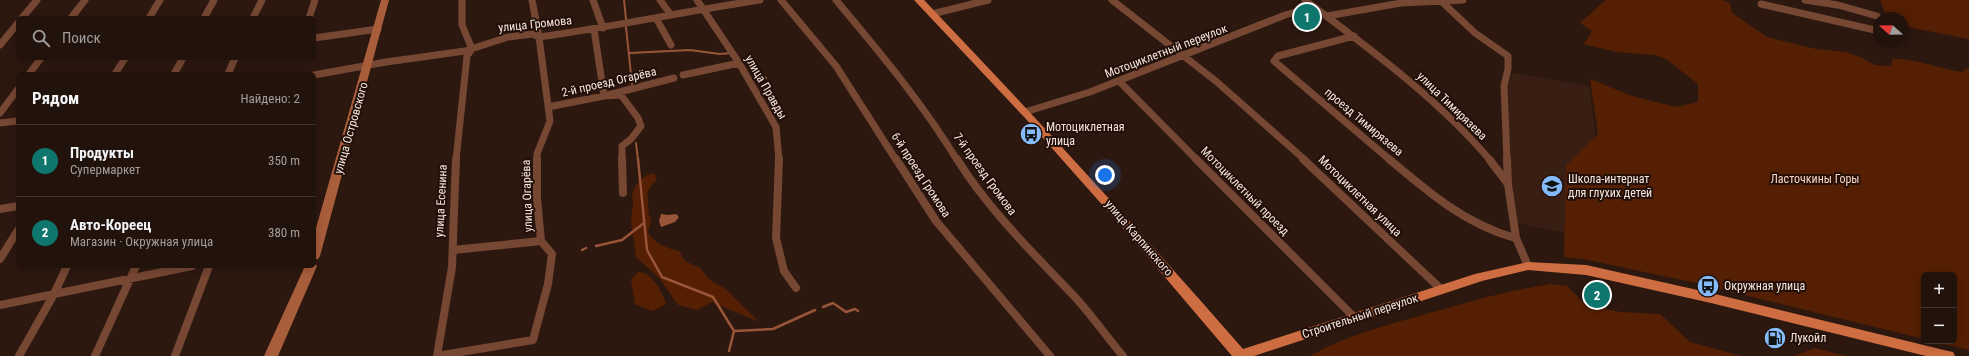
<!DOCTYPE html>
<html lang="ru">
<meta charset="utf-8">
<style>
:root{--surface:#22120c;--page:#2e201a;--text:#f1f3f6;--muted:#a29e9d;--line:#3f322d;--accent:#0f766e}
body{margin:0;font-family:"Roboto Condensed",sans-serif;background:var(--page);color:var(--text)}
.controls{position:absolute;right:12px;bottom:12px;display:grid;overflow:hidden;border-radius:6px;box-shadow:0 2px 10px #0003}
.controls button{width:36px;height:36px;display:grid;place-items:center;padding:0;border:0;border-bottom:1px solid var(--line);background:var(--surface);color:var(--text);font:20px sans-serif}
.compass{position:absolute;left:1873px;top:12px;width:36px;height:36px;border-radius:50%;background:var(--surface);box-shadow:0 2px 10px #0003;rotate:290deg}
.you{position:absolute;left:1105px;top:175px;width:14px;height:14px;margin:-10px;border:3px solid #fff;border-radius:50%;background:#1a73e8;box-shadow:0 0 0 6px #1a73e833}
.badge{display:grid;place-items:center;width:26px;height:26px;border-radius:50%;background:var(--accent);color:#fff;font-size:13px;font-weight:700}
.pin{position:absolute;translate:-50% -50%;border:2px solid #fff;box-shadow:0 1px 4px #0006}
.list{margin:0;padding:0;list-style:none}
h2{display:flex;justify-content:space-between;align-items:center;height:52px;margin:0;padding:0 16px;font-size:17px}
h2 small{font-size:13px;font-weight:400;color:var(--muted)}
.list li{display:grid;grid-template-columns:26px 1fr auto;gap:12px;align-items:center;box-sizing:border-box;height:72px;padding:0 16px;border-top:1px solid var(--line)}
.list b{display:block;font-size:15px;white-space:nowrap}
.list p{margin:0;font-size:13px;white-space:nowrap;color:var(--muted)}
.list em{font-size:13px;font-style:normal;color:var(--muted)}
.icon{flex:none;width:22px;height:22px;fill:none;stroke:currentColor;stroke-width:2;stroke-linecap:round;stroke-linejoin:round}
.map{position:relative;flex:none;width:1969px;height:356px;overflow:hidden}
.search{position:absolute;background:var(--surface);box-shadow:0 2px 10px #0003;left:16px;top:16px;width:300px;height:44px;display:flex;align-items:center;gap:10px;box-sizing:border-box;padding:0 14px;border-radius:6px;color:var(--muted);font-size:15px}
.panel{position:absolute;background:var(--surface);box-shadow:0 2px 10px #0003;left:16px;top:72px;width:300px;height:196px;border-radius:6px}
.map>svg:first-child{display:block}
.built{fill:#391e13}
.green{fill:#551f03}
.water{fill:#985537}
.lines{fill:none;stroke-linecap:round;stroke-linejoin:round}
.stream-far1{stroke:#985537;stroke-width:2}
.stream{stroke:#985537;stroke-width:2.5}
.street-far1{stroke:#764733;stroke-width:7}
.street{stroke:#764733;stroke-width:8}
.secondary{fill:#a85d3b;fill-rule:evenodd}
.primary{fill:#ce6d41;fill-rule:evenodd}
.labels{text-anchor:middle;stroke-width:4;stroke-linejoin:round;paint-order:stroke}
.street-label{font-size:12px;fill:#f5e7e0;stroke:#220f07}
.poi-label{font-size:12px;fill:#f5e7e0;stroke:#220f07;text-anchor:start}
.park-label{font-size:12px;fill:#fdd4c2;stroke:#220f07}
</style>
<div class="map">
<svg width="1969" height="356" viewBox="0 0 1969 356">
<rect width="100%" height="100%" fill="#2d1810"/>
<path class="built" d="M 1512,73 L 1589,86 L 1595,132 L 1590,238 L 1516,223 L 1509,150 L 1508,88 Z"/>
<path class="green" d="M 1606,0 L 1723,0 L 1730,3 L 1732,13 L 1767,37 L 1816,49 L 1846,52 L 1860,57 L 1875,65 L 1891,66 L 1893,59 C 1917,58 1939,69 1963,72 L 1966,68 L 1969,69 L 1969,350 L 1931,341 L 1954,341 L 1954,275 L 1924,275 L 1924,339 L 1696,283 L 1588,260 L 1564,257 L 1566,165 L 1598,134 L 1590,79 L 1632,96 L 1676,107 L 1698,102 L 1698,84 L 1666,59 L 1655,55 L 1616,52 L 1584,44 L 1592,31 L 1580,23 Z
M 1880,0 L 1969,0 L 1969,39 L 1903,26 L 1903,18 L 1886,16 Z
M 654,173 L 657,180 L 651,186 L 647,193 C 650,204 646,210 651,221 L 648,232 C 655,244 666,248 679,251 L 685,261 L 700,268 L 710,280 L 727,290 L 759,322 L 712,302 L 697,310 L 678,305 L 660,279 L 636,257 L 634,242 L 631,222 L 633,202 L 632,193 L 638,182 L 647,175 Z
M 638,272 C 651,271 662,292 666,303 L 661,307 L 651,311 L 635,304 L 631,280 Z
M 1551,284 L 1567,286 L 1586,305 L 1621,312 L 1660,314 L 1690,342 L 1742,356 L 1310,356 C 1347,335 1388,325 1429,313 C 1470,302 1509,290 1551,284 Z
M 1814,348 L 1847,356 L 1794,356 Z"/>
<path class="water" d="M 661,214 L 668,215 L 676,214 L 679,217 L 675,222 L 661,227 L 659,221 Z"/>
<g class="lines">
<path class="stream-far1" d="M 624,0 L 626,19
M 626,27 L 632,84
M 630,53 L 690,50 L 720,54 L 732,53
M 752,71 L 766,78
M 636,143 L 638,160"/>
<path class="stream" d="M 638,159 L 647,250 L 662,277 L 713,297 L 734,331 L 773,329 L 815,310
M 596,246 L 622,240 L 644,223
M 582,250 L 586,248
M 823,307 L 833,303 L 846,312 L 855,309 L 858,311
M 729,351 L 734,331"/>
<path class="street-far1" d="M 532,0 L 539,37 L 550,121 L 537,154 L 537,160
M 593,0 L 603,28
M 660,0 L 671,15
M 697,0 L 739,63 L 776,127 L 779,160
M 781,0 L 836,66 L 896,160
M 836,0 C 879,52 922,102 957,160
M 1112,0 L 1217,82 L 1305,160
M 1305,0 C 1370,49 1437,98 1490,160
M 1805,0 L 1838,5 L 1877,16
M 1441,1 L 1475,33 L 1508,56 L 1508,69 L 1504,86 L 1507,160
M 1761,4 L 1879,31
M 932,14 L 988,0
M 1327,16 L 1401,3 L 1463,0
M 22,18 L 37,0
M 71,18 L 85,0
M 149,18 L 160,0
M 204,18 L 214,0
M 253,18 L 262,0
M 309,18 L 315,0
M 656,18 L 671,45
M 594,29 L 604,96 L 621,95 L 638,118 L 641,126 L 631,139 L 622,146 L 622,160
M 1354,36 L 1278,56 L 1274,61 L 1390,160
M 314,38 L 378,29
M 0,45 L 18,23
M 29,74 L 41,58
M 115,74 L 125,58
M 174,74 L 183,58
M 228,74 L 235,58
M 314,75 L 386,62 L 465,51 L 508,37 L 533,34 L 539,37 C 613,27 686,11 760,0
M 683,75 L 739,63
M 1119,81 L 1197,160
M 548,107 L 604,96 L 674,78
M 1025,112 L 1090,92 L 1285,15 L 1314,7
M 0,113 L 18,89
M 0,123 L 18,121
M 456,160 L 467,56 L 472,49 L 462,25 L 462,0"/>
<path class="street" d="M 622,159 L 623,193
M 779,159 L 776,238 L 784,271 L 796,288
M 896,159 L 936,221 L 1050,356
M 957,159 C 988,209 1032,252 1073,295 C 1091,314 1106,336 1123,356
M 1196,159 L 1354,317
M 1303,159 L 1442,290
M 1389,159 C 1428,192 1465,224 1515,238
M 1489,159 L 1508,184 L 1516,238 L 1528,266
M 1507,159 L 1508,184
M 0,209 L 18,206
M 453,250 L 541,241
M 0,259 L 18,230
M 0,305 L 192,266
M 19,356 L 54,294 L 67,266
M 95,356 L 136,266
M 175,356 L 209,266
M 437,356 L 533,340 L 548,284 L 552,254 L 541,241 L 537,198 L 537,159
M 437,356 L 452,267 L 456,159"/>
<path class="secondary" d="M 381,0 L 389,0 L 320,256 L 318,259 L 314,260 L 314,235 Z
M 314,263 L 317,266 L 278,356 L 264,356 L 305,266 L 314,266 Z"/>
<path class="primary" d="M 914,0 L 924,0 C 1033,114 1139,230 1243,349 L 1475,274 L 1528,262 L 1586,265 L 1711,293 L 1948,351 L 1953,352 L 1955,356 L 1926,356 L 1711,303 L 1586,275 L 1528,270 L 1482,281 L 1254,356 L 1232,356 L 1129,235 L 1026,119 Z"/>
</g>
<defs>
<g id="bus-disc" transform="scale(1.15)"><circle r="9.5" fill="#86bbfb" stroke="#220f07"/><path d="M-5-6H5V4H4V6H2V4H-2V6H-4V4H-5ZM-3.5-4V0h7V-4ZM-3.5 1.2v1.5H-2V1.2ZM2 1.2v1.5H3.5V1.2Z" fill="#111"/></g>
<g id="school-disc" transform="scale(1.15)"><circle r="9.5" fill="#86bbfb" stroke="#220f07"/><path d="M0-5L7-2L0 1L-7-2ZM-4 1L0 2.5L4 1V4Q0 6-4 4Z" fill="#111"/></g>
<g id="fuel-disc" transform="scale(1.15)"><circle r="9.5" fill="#86bbfb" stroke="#220f07"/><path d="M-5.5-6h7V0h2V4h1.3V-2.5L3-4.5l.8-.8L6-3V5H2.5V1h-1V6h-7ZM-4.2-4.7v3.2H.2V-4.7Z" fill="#111"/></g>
</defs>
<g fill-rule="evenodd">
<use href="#bus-disc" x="1031" y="134"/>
<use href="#school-disc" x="1552" y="186"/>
<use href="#bus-disc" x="1708" y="286"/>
<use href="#fuel-disc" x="1775" y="338"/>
</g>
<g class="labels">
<g class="street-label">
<text transform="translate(535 24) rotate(-6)" y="4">улица Громова</text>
<text transform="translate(1166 51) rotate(-21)" y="4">Мотоциклетный переулок</text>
<text transform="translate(609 82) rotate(-13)" y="4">2-й проезд Огарёва</text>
<text transform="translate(766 87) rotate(60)" y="4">улица Правды</text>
<text transform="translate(1452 106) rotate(44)" y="4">улица Тимирязева</text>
<text transform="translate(1364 122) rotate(40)" y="4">проезд Тимирязева</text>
<text transform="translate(351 128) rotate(-74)" y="4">улица Островского</text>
<text transform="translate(985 174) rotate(54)" y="4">7-й проезд Громова</text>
<text transform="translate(921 175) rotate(57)" y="4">6-й проезд Громова</text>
<text transform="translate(1245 191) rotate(45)" y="4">Мотоциклетный проезд</text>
<text transform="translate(527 196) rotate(-92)" y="4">улица Огарёва</text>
<text transform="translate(1360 196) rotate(44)" y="4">Мотоциклетная улица</text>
<text transform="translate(441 201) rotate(-87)" y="4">улица Есенина</text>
<text transform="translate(1139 238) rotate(49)" y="4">улица Карпинского</text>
<text transform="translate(1360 316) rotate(-18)" y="4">Строительный переулок</text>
</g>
<g class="poi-label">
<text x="1046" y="131">Мотоциклетная<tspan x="1046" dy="14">улица</tspan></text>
<text x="1568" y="183">Школа-интернат<tspan x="1568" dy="14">для глухих детей</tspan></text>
<text x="1724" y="290">Окружная улица</text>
<text x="1790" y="342">Лукойл</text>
</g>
<g class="park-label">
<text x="1815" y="183">Ласточкины Горы</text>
</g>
</g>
</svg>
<div class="controls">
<button>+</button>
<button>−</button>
</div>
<svg class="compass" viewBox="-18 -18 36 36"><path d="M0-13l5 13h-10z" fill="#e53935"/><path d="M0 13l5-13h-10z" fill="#a29e9d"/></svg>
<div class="you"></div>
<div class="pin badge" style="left:1307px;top:17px">1</div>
<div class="pin badge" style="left:1597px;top:295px">2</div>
<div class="search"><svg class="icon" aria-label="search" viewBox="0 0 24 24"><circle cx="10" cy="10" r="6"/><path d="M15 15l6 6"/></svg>Поиск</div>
<section class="panel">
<h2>Рядом<small>Найдено: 2</small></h2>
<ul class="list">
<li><span class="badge">1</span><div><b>Продукты</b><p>Супермаркет</p></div><em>350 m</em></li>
<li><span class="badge">2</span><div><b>Авто-Кореец</b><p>Магазин · Окружная улица</p></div><em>380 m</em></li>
</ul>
</section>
</div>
